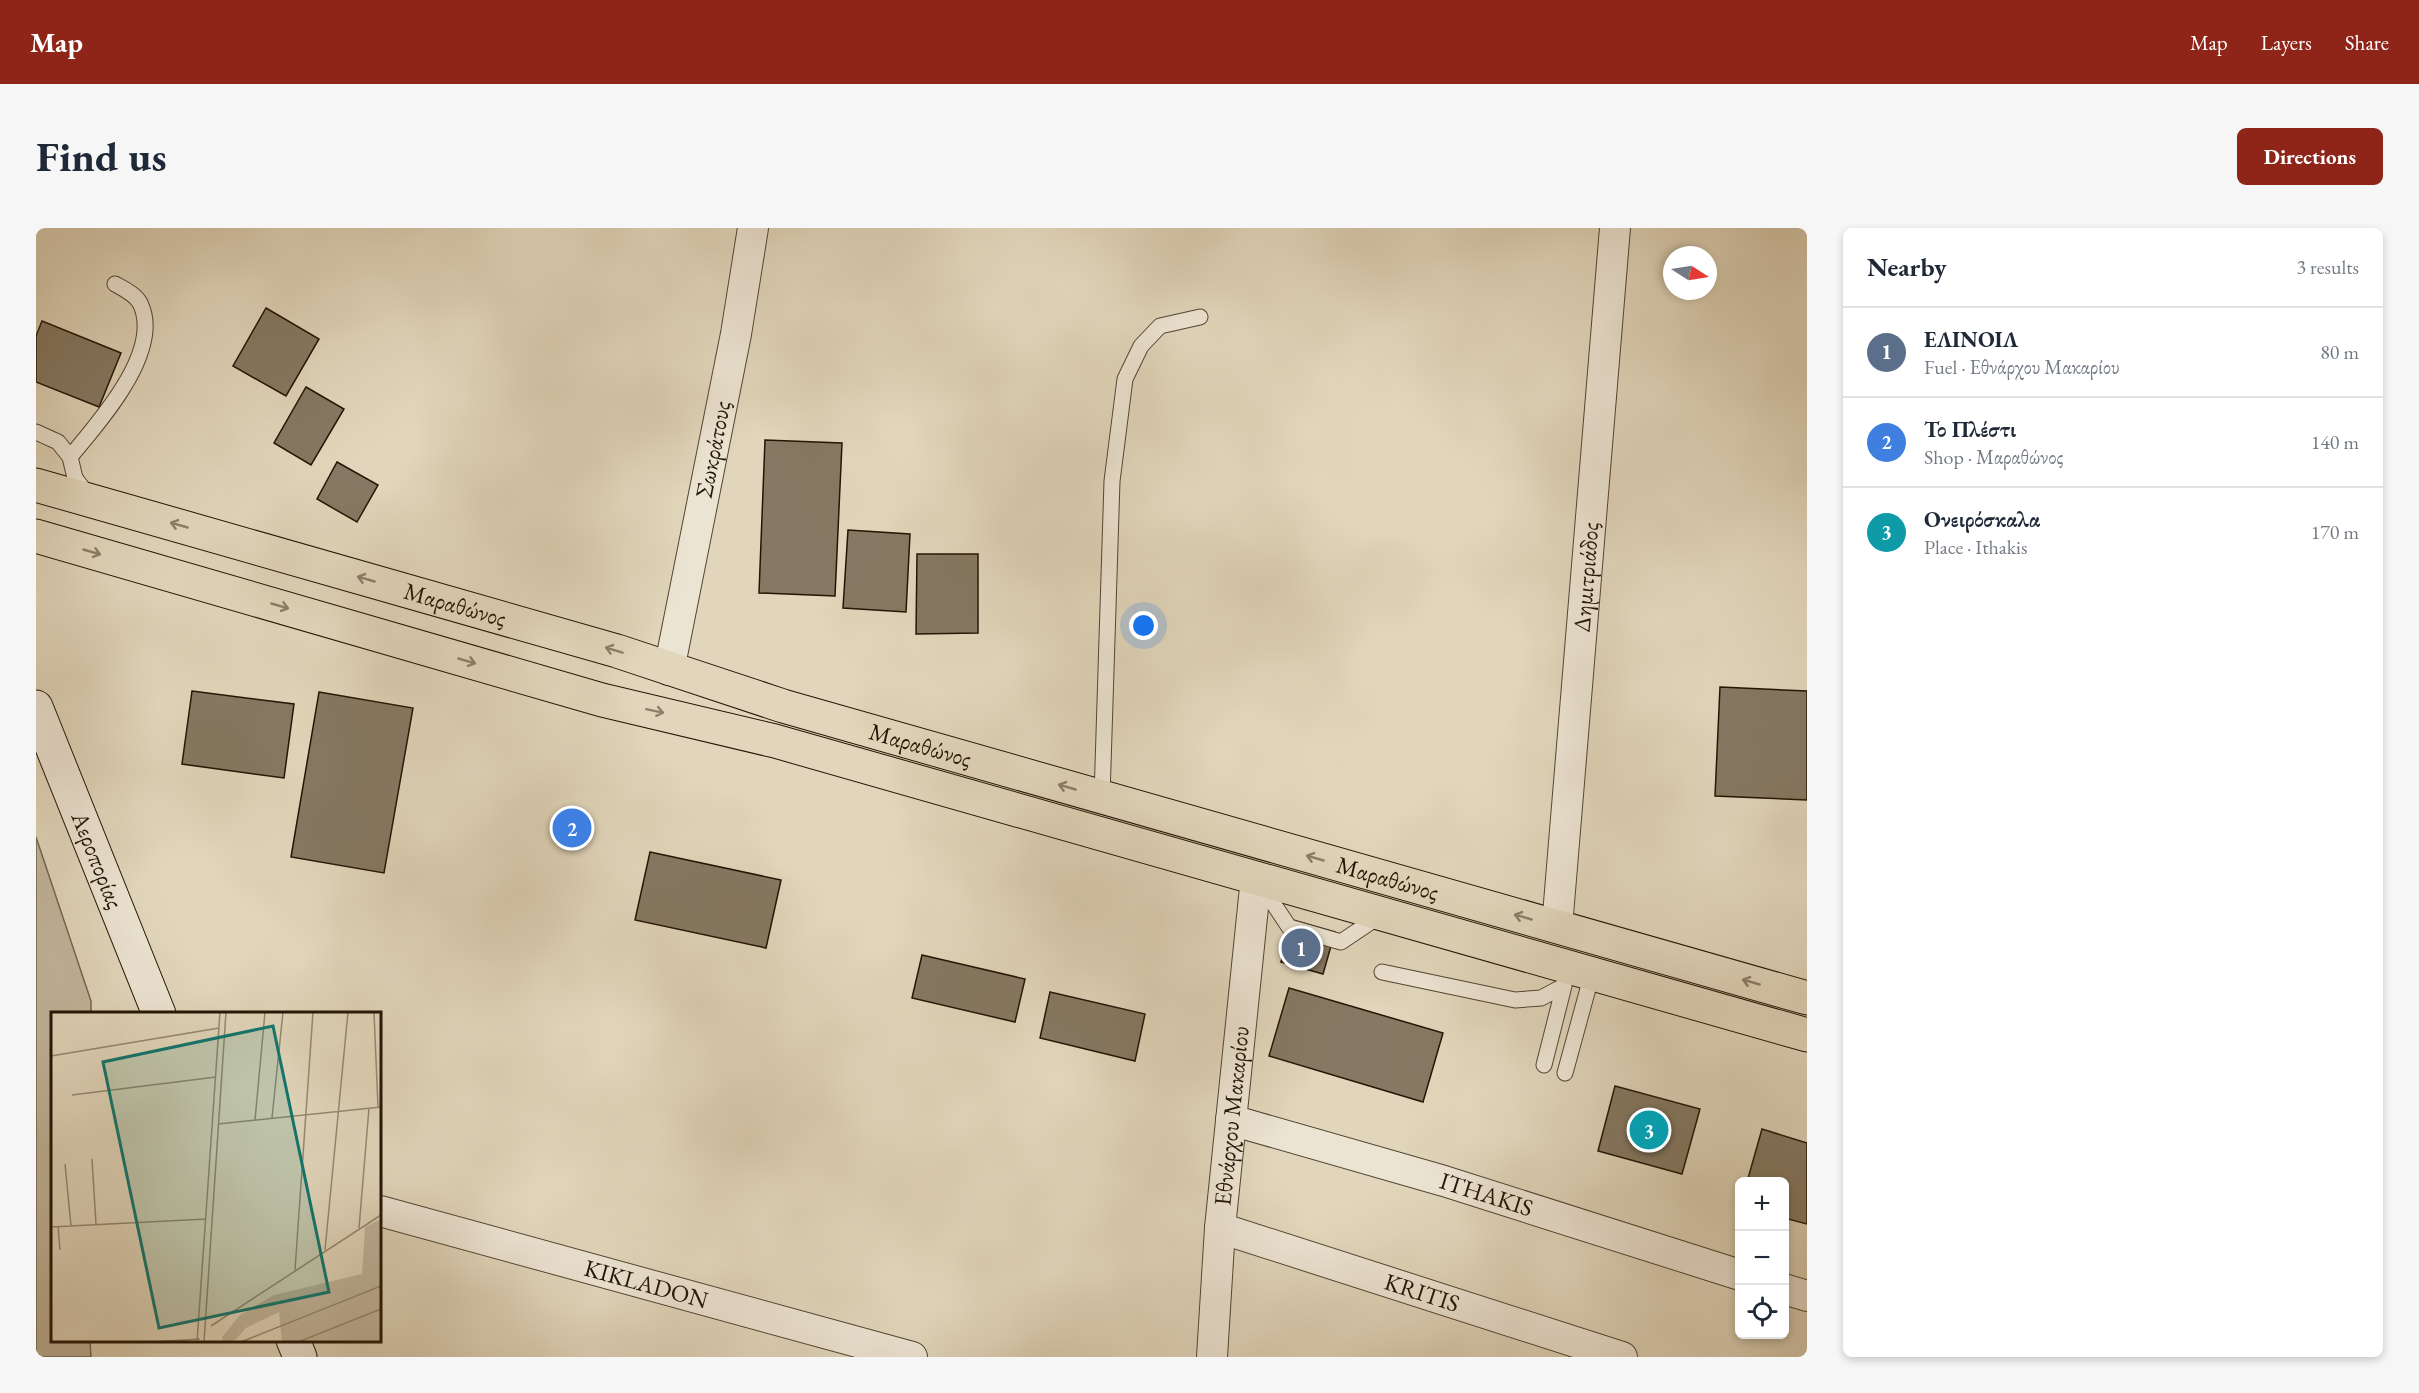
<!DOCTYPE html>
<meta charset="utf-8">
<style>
:root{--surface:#fff;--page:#f6f6f7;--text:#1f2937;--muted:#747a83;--line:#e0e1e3;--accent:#8f2418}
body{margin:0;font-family:"EB Garamond",serif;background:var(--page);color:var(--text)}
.controls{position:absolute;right:18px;bottom:18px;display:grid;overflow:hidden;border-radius:9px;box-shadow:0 3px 9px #0003}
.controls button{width:54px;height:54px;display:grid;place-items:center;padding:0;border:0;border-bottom:2px solid var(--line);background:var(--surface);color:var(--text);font:30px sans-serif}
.compass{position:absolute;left:1627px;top:18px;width:54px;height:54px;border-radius:50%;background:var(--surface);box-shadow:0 3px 9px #0003;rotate:102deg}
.you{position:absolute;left:1108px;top:398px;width:21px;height:21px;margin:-15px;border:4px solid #fff;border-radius:50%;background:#1a73e8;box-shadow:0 0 0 9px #1a73e833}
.badge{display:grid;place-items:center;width:39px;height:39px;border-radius:50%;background:var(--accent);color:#fff;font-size:20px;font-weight:700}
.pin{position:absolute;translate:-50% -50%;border:3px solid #fff;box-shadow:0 2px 6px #0006}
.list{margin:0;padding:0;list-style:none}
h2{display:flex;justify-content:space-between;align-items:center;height:78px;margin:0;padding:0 24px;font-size:26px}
h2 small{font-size:20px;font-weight:400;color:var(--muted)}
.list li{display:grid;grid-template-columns:39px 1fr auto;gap:18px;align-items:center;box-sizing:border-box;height:90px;padding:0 24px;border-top:2px solid var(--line)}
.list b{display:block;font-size:22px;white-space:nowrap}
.list p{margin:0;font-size:20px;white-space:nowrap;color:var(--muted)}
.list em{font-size:20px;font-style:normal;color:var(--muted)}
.icon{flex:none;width:33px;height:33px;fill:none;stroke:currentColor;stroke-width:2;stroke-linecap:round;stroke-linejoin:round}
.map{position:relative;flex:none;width:1771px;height:1129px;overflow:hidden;border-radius:9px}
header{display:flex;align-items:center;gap:36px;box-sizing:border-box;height:84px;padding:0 30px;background:var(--accent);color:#fff}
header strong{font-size:28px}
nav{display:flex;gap:33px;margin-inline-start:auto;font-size:21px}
.intro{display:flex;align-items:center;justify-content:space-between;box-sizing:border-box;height:144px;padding:0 36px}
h1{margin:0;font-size:42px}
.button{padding:15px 27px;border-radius:9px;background:var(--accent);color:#fff;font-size:21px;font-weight:700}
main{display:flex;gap:36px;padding:0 36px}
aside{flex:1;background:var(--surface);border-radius:9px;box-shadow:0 3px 9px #0003}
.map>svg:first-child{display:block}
.green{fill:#c1b59c;stroke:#726550;stroke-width:1.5}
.building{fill:#857963;stroke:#221504;stroke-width:1.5}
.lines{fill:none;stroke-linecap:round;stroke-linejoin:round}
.lane-casing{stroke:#524532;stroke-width:17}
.street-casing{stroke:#524532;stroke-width:32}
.secondary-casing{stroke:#221504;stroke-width:35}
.primary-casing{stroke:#221504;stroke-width:35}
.lane{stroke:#ece4d3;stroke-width:15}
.street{stroke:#ece4d3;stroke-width:30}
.secondary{stroke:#ece4d3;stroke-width:33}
.primary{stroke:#e1d6bb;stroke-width:33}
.oneway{stroke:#8b7f69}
.labels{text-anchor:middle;stroke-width:4.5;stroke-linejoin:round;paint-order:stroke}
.street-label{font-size:24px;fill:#221504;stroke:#ece4d3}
.inset-road{fill:none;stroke:#958972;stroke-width:1.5}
.view{fill:#0f766e;fill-opacity:0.15;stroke:#0f766e;stroke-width:3}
.inset-edge{fill:none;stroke:#221504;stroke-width:3}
</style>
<header>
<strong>Map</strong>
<nav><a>Map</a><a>Layers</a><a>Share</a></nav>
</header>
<div class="intro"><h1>Find us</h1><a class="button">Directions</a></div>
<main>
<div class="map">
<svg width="1771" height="1129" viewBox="0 0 1771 1129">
<rect width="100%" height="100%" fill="#e1d6bb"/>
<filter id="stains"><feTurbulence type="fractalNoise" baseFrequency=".00333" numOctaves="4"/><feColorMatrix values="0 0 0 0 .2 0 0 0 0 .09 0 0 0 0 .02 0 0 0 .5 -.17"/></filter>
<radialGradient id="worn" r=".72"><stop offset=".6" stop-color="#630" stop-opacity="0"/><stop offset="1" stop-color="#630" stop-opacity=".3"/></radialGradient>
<path class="green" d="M 0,609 L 55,773 L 55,785 L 16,786 L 16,1112 L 54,1113 L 55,1129 L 0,1129 Z"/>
<path class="building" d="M 230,80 L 283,111 L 250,168 L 197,138 Z
M 6,93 L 85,125 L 63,179 L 0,154 L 0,108 Z
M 270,159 L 308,181 L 275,237 L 238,215 Z
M 729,212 L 806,215 L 799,368 L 723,365 Z
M 301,234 L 342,257 L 321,294 L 281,271 Z
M 812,302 L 874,306 L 870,384 L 807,380 Z
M 881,326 L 942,326 L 942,405 L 880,406 Z
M 1684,459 L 1771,463 L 1771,572 L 1679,568 Z
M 156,463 L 258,476 L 248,550 L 146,536 Z
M 283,464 L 377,480 L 348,645 L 255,629 Z
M 614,624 L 745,652 L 730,720 L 599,692 Z
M 1257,692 L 1299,704 L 1287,746 L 1245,734 Z
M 886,727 L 989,751 L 979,794 L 876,770 Z
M 1253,760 L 1407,805 L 1387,874 L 1233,828 Z
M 1014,764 L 1109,786 L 1099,833 L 1004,810 Z
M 1579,858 L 1664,881 L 1646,946 L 1562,923 Z
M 1726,901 L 1771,915 L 1771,996 L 1748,990 L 1748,954 L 1711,954 Z"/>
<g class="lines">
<g class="lane-casing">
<path id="lane" d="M 0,204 L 22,214 L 34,229 L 39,250 L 51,266
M 34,229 C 62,195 128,123 104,75 C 99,66 88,61 79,56
M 1066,569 L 1076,253 L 1089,151 L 1105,118 L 1124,98 L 1164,89
M 1223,654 L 1253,699 L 1305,714 L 1345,687
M 1346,744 L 1479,772 L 1505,770 L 1528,758 L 1530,738
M 1508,837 L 1528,758
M 1529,845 L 1556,746"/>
</g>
<g class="street-casing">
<g id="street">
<path id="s1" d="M 633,442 L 700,106 L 717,0"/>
<path id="s2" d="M 1521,699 L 1579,0"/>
<path id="s3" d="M 1195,892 L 1408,953 L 1704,1047"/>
<path id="s4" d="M 344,983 L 876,1129"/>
<path id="s5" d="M 1184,1000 L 1586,1129"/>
<path d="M 1748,1061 L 1771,1068"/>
<path id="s6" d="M 1176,1129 L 1184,1000 L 1220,650"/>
</g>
</g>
<g class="secondary-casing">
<g id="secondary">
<path id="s7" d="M 0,479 L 123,786"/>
<path d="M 257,1112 L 264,1129"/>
</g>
</g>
<g class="primary-casing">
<g id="primary">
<path id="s8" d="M 0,257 L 581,423 L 747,478 L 1771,770"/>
<path d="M 0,308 L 566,472 L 739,513 L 1771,807"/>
</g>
</g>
<use href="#lane" class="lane"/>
<use href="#street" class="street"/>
<use href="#secondary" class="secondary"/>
<use href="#primary" class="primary"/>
</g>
<defs><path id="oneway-shaft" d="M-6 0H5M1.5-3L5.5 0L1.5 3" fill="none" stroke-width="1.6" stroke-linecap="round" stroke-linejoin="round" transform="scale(1.5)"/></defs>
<g class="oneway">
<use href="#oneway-shaft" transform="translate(143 297) rotate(-164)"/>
<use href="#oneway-shaft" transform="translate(56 324) rotate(16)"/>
<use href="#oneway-shaft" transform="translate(330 351) rotate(-164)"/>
<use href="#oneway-shaft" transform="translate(244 378) rotate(16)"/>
<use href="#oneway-shaft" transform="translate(578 422) rotate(-163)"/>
<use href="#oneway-shaft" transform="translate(431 433) rotate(16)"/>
<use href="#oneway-shaft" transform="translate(619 483) rotate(12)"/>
<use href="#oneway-shaft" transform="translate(1031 559) rotate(-164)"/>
<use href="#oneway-shaft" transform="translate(1279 630) rotate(-164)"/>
<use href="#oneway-shaft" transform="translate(1487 689) rotate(-164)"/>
<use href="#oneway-shaft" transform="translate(1715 754) rotate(-164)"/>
</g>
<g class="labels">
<g class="street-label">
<text dy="8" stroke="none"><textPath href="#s1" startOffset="225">Σωκράτους</textPath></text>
<text dy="8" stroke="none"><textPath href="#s2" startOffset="351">Δημιτριάδος</textPath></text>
<text dy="8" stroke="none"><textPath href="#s8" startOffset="436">Μαραθώνος</textPath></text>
<text dy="8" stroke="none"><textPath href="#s8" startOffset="922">Μαραθώνος</textPath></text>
<text dy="8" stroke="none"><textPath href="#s7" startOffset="165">Αεροπορίας</textPath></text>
<text dy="8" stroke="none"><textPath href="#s8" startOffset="1408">Μαραθώνος</textPath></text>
<text dy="8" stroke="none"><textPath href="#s6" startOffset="242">Εθνάρχου Μακαρίου</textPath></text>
<text dy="8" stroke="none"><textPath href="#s3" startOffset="266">ITHAKIS</textPath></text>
<text dy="8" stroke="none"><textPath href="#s4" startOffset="276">KIKLADON</textPath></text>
<text dy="8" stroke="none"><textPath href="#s5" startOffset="212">KRITIS</textPath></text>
</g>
</g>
<g transform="translate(15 784)">
<rect width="330" height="330" fill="#e1d6bb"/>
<path d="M 330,207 L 330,330 L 231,330 L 228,300 L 195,316 L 184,328 L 172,330 L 171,325 L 189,303 L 223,283 L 311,262 L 314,215 Z" fill="#c1b59c"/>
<path class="inset-road" d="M 323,0 L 327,95M 0,44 L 168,16M 21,83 L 165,65M 221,106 L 232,0M 204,108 L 214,0M 167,112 L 330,95M 41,147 L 45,212M 14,152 L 20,214M 7,214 L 9,238M 0,215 L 155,207M 308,216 L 318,96M 274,238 L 297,0M 244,258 L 262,0M 160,314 L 330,203M 102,330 L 149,327M 146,330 L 169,0M 153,330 L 175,0M 190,330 L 330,274M 247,330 L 330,297"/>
<path class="view" d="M 222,14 L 278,280 L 108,316 L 52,50 Z"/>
<rect width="330" height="330" class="inset-edge"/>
</g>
<rect width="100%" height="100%" filter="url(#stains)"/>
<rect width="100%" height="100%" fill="url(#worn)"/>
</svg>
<div class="controls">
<button>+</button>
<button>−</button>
<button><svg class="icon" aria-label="locate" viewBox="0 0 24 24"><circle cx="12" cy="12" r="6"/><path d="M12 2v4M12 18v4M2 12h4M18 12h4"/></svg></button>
</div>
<svg class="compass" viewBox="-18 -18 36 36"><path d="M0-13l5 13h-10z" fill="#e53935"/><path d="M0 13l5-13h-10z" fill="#747a83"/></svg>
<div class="you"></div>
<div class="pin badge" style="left:1265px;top:720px;background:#5c6f8a">1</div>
<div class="pin badge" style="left:536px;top:600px;background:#3f7fe0">2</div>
<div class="pin badge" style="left:1613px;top:902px;background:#0f9aa8">3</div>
</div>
<aside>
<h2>Nearby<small>3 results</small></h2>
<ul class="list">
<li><span class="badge" style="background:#5c6f8a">1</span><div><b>ΕΛΙΝΟΙΛ</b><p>Fuel · Εθνάρχου Μακαρίου</p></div><em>80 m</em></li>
<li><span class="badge" style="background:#3f7fe0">2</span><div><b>Το Πλέστι</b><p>Shop · Μαραθώνος</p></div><em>140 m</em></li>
<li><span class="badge" style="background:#0f9aa8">3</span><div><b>Ονειρόσκαλα</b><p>Place · Ithakis</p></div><em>170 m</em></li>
</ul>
</aside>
</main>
